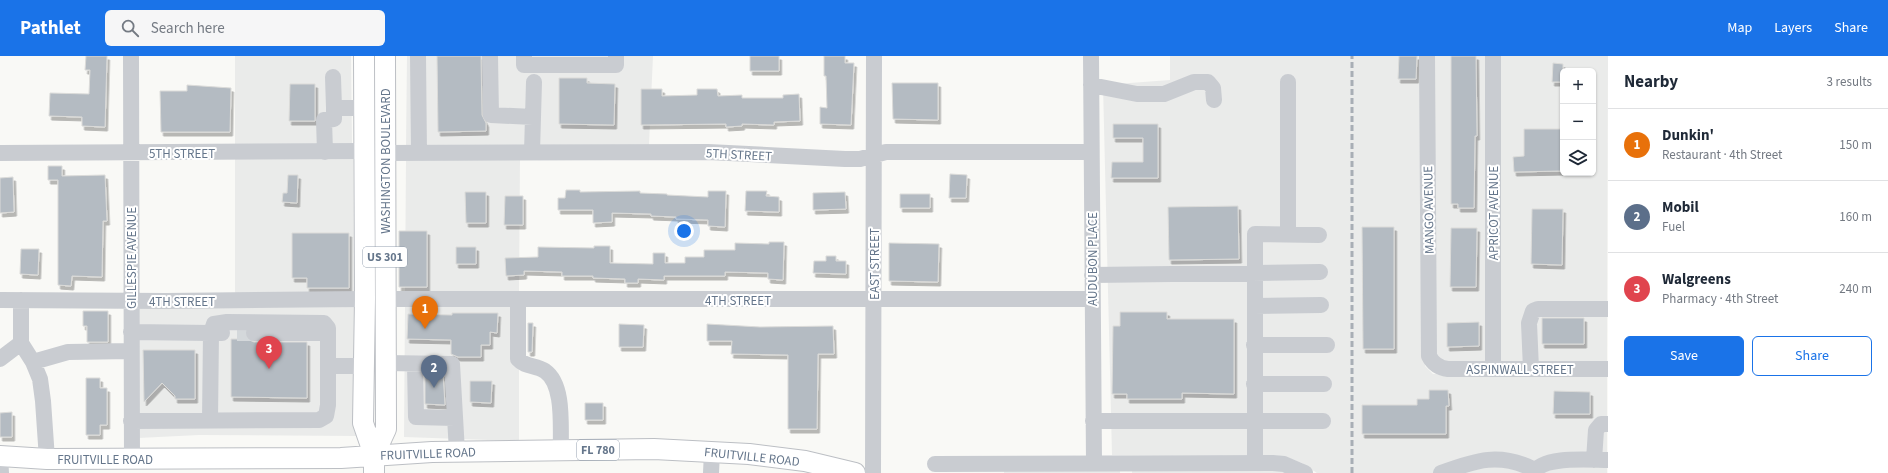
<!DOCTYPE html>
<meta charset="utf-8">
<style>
:root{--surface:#fff;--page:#f6f6f7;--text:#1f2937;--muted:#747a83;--line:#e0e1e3;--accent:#1a73e8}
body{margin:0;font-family:"Source Sans 3",sans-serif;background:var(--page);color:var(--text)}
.controls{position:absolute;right:12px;top:12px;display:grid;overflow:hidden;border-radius:6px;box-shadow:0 1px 3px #0004}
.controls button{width:36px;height:36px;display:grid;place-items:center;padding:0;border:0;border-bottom:1px solid var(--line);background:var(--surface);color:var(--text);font:20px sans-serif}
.you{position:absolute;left:684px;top:175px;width:14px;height:14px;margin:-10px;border:3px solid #fff;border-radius:50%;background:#1a73e8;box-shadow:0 0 0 6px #1a73e833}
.badge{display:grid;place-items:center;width:26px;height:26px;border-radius:50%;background:var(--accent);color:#fff;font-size:13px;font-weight:700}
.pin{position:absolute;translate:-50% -33px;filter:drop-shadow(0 1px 2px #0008)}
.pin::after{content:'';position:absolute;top:21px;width:14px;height:12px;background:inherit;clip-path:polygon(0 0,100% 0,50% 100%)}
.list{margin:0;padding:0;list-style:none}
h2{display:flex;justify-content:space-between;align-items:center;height:52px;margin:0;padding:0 16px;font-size:17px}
h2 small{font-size:13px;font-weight:400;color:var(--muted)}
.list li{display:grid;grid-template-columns:26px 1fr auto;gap:12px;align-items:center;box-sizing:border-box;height:72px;padding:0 16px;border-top:1px solid var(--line)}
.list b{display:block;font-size:15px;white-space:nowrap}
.list p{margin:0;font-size:13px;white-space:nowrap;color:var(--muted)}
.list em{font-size:13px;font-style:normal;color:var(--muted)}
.actions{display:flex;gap:8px;padding:12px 16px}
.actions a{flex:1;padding:9px 0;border:1px solid var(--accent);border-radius:6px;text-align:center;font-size:14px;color:var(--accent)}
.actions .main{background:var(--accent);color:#fff}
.icon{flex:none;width:22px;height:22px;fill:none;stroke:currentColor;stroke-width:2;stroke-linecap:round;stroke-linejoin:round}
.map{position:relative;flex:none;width:1608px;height:417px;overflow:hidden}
header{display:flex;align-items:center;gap:24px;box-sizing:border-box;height:56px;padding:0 20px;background:var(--accent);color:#fff}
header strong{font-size:19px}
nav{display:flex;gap:22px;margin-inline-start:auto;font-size:14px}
.search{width:280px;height:36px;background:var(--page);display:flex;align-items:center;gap:10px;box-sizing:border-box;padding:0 14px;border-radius:6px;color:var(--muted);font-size:15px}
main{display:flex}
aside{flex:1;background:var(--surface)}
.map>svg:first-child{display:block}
.built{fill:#eaebea;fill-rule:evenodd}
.building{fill:#b4bbc2;stroke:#dbdbd9;filter:url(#shadow)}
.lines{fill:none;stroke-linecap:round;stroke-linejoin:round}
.minor-tunnel{stroke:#d4d8db;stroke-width:16;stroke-dasharray:16 8;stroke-linecap:butt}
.major-casing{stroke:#bcbfc4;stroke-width:22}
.minor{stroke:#c9ccd1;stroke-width:16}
.major{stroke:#fff;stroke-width:20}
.rail{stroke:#a8aeb5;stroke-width:3;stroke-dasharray:6 3;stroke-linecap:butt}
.labels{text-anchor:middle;stroke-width:4;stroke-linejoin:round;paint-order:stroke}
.shield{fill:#fff;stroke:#939fae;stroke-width:1}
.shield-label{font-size:12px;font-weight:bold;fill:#65768b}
.street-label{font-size:13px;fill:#65768b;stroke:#fff}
</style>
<header>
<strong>Pathlet</strong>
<div class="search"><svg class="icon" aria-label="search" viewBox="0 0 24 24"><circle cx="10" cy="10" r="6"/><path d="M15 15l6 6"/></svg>Search here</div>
<nav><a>Map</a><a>Layers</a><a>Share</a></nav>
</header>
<main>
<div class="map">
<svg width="1608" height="417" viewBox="0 0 1608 417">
<defs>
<filter id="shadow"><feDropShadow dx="2.5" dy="4" stdDeviation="0" flood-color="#0004"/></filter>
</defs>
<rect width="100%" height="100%" fill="#f9f9f6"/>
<path class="built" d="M 235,0 L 351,0 L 352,88 L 235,89 Z
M 407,0 L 653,0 L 649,89 L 406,90 Z
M 1170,0 L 1421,0 L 1425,310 L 1433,318 L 1607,320 L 1607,417 L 1317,417 L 1302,407 L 1286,401 L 1273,399 L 1112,399 L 1103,29 L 1170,24 Z
M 1434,0 L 1487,0 L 1487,306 L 1445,306 L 1436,299 Z
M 1500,0 L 1608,0 L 1607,306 L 1499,306 ZM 1563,15 L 1593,15 L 1593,117 L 1563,117 Z
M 235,103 L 353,103 L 354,236 L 235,238 Z
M 520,103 L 519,237 L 405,236 L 406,104 Z
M 354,251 L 356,380 L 199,379 L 138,382 L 137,252 Z
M 405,251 L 519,251 L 519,385 L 404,381 Z
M 1004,414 L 1120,414 L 1120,417 L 1004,417 Z
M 1132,414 L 1273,414 L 1290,417 L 1132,417 Z"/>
<path class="building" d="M 86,0 L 107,0 L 105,71 L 82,70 L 82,61 L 49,60 L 50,37 L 89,38 L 90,14 L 85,14 Z
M 437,0 L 481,0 L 482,59 L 486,67 L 486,75 L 438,76 Z
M 750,0 L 779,0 L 779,15 L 750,15 Z
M 824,0 L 845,0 L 845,7 L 854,7 L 851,69 L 820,68 L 820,51 L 827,52 L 826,20 L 824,20 Z
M 1399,0 L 1417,0 L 1416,23 L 1398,23 Z
M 1451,0 L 1476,0 L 1477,80 L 1475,80 L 1474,152 L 1458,152 L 1458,148 L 1451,148 Z
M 1553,7 L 1563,8 L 1563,26 L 1552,26 Z
M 559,22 L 587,22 L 587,27 L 615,28 L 614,69 L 559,68 Z
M 892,27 L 938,27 L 938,64 L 893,63 Z
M 290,28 L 315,28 L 315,65 L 289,65 Z
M 187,29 L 231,32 L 230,76 L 161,76 L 160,35 L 187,35 Z
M 641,33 L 662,33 L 662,40 L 697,39 L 697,33 L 717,33 L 718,40 L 742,39 L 742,42 L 783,42 L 783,39 L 799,38 L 800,65 L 774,66 L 774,69 L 742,68 L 742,70 L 726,71 L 726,68 L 641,69 Z
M 1113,68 L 1158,68 L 1158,122 L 1111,122 L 1112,106 L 1143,106 L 1143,82 L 1113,82 Z
M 1524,73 L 1561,73 L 1561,115 L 1514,116 L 1513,101 L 1524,100 Z
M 48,110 L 62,110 L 62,120 L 105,119 L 107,165 L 103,165 L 102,221 L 72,220 L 71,230 L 58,229 L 58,124 L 48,124 Z
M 950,118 L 967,119 L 966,142 L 949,142 Z
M 288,119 L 298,119 L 297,147 L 282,146 L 283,137 L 287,137 Z
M 13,121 L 14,156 L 0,157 L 0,122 Z
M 566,134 L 580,134 L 580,136 L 640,135 L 640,137 L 667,138 L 667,139 L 708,141 L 708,135 L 726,135 L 725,171 L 708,170 L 708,164 L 676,163 L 676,161 L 651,160 L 651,158 L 612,157 L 612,166 L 593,167 L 593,154 L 558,154 L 558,142 L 565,142 Z
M 746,135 L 767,135 L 766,140 L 779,141 L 779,156 L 745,155 Z
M 465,136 L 486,136 L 486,167 L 466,167 Z
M 845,136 L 846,153 L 813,154 L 813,137 Z
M 900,138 L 930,138 L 930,152 L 900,152 Z
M 505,140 L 523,140 L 523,169 L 504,169 Z
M 1238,150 L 1239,203 L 1169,204 L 1168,151 Z
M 1532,153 L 1563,153 L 1562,209 L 1531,208 Z
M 1362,171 L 1394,171 L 1394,293 L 1363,293 Z
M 1451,172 L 1477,172 L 1476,231 L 1450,231 Z
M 399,175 L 427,175 L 427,231 L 399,231 Z
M 292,177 L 349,177 L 349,232 L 307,232 L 307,222 L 292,222 Z
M 769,186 L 784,186 L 783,224 L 768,223 L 768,217 L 725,216 L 725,220 L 664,220 L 664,224 L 638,223 L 638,227 L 625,227 L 625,223 L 593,222 L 593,220 L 562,220 L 562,216 L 524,215 L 524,219 L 506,220 L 505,202 L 538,201 L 538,191 L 594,192 L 594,190 L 610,190 L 610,207 L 653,208 L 653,197 L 665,197 L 665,207 L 685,207 L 685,201 L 704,201 L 704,194 L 735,194 L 735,187 L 769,188 Z
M 889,187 L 939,188 L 938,226 L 889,225 Z
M 456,191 L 476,191 L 476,208 L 456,208 Z
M 21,193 L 39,193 L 38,219 L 20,218 Z
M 826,200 L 836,200 L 836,205 L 846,205 L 846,218 L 813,217 L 814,205 L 826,205 Z
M 83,255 L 108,255 L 108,286 L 87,286 L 87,270 L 83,270 Z
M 1120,256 L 1167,256 L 1167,263 L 1234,263 L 1234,338 L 1182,337 L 1182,343 L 1127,343 L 1127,338 L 1112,338 L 1113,270 L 1120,270 Z
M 452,257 L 498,257 L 497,277 L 490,276 L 490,289 L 481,289 L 481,301 L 458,301 L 451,298 L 451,284 L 407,283 L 408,258 L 452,259 Z
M 1542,262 L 1584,262 L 1584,288 L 1542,288 Z
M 1479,266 L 1479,290 L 1447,291 L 1447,267 Z
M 528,267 L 533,267 L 532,296 L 528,296 Z
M 619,268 L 644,269 L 643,291 L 619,291 Z
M 707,268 L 760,271 L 833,270 L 834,298 L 818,298 L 817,373 L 788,373 L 788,299 L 731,298 L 732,285 L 707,285 Z
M 231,283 L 247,283 L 254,286 L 307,286 L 307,342 L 231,341 Z
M 143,294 L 195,294 L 195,343 L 175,343 L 175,340 L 162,327 L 144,346 Z
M 425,317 L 443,317 L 445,349 L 425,348 Z
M 86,322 L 100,322 L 100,332 L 107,332 L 107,369 L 100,369 L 100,379 L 86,379 Z
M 470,325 L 492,325 L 491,347 L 470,346 Z
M 1429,334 L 1448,334 L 1449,350 L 1446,350 L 1446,378 L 1362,378 L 1362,349 L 1417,349 L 1417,343 L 1429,343 Z
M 1554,335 L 1590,336 L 1590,358 L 1553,358 Z
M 585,347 L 603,347 L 603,364 L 585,364 Z
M 12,356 L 12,381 L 0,381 L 0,357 Z"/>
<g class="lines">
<path class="minor-tunnel" d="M 237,277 L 254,277"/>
<g class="major-casing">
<path id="major" d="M 364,0 L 365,243 L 363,367 L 374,399 L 374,417
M 374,399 L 386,373 L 385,0
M 0,400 L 47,403 L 341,402 L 432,396 L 654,393 L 749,398 L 805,405 L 855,417"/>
</g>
<path class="minor" d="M 131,0 L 132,403
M 418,0 L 419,97
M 490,0 L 491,59 L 533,61 L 532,96
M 524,0 L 524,9 L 616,9 L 616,0
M 1091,0 L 1094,406
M 1427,0 L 1429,300 C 1433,308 1439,312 1448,313 L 1608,313
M 333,21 L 334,52 L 364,52
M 1288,26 L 1288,178
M 1091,29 L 1137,38 L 1164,38 L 1194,26 L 1208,26 L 1213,32 L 1214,44
M 533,61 L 534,26
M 325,96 L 324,64 L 334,63 L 334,52
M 0,97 L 364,95
M 385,97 L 708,96 L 845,103 L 860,103 L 886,96 L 1091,96
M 1092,219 L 1320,216
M 385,243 L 1092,243
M 0,244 L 166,245 L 365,243
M 21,244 L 21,287 L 33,306 L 40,323 L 43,345 L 47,403
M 518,244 L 518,303 C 525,311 536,309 545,315 C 565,329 560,372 561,395
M 1255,250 L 1321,249
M 131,276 L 211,277 L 214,268 L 227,266 L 324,267 L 328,272 L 328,349 L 326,360 L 319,364 L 131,365
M 254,277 L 328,277
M 1254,289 L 1327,289
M 0,303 L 21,287
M 33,306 L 68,296 L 131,295
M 385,307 L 452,308 L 457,396
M 415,308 L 416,361 L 455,362
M 328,310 L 364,310
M 1493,313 L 1493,0
M 1531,313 L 1529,267 L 1533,255 L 1538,253 L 1608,253
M 1254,328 L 1324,328
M 210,364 L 211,277 L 222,277
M 1093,365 L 1323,365
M 0,400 L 1,417
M 1594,404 L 1596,374 L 1601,368 L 1608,368
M 1255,407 L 1255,178 L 1319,179
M 935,408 L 1273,407 L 1284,408 L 1305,417
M 711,417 L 712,396
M 873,417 L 874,0
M 1441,417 C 1476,404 1500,396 1535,414
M 1534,417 C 1542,399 1591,404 1608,404"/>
<use href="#major" class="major"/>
<path class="rail" d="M 1352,417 L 1352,0"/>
</g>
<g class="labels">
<g class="shield">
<rect x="363" y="191" width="44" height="20" rx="3"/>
<rect x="577" y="384" width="42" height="20" rx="3"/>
</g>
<g class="shield-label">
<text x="385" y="205">US 301</text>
<text x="598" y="398">FL 780</text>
</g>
<g class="street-label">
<text x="182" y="102">5TH STREET</text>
<text transform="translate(739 98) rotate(3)" y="5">5TH STREET</text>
<text transform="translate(385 105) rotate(-90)" y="5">WASHINGTON BOULEVARD</text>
<text transform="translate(1428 154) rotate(-91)" y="5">MANGO AVENUE</text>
<text transform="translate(1493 157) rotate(-90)" y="5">APRICOT AVENUE</text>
<text transform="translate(131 202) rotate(-90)" y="5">GILLESPIE AVENUE</text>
<text transform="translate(1092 203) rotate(-90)" y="5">AUDUBON PLACE</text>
<text transform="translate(874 208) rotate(-90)" y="5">EAST STREET</text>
<text x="738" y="249">4TH STREET</text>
<text x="182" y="250">4TH STREET</text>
<text x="1520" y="318">ASPINWALL STREET</text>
<text transform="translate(428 397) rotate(-2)" y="5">FRUITVILLE ROAD</text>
<text transform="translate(752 400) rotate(6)" y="5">FRUITVILLE ROAD</text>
<text x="105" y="408">FRUITVILLE ROAD</text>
</g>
</g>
</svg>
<div class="controls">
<button>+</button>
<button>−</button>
<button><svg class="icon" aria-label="layers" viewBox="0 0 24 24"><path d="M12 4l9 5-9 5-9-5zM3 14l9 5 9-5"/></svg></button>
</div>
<div class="you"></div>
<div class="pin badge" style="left:425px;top:273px;background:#e8710a">1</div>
<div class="pin badge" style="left:434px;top:332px;background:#5c6f8a">2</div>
<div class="pin badge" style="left:269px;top:313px;background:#e0444e">3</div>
</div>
<aside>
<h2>Nearby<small>3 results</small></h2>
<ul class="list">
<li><span class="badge" style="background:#e8710a">1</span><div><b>Dunkin'</b><p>Restaurant · 4th Street</p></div><em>150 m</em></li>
<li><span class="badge" style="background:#5c6f8a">2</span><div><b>Mobil</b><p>Fuel</p></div><em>160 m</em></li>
<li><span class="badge" style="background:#e0444e">3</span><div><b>Walgreens</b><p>Pharmacy · 4th Street</p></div><em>240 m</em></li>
</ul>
<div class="actions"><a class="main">Save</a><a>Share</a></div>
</aside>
</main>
